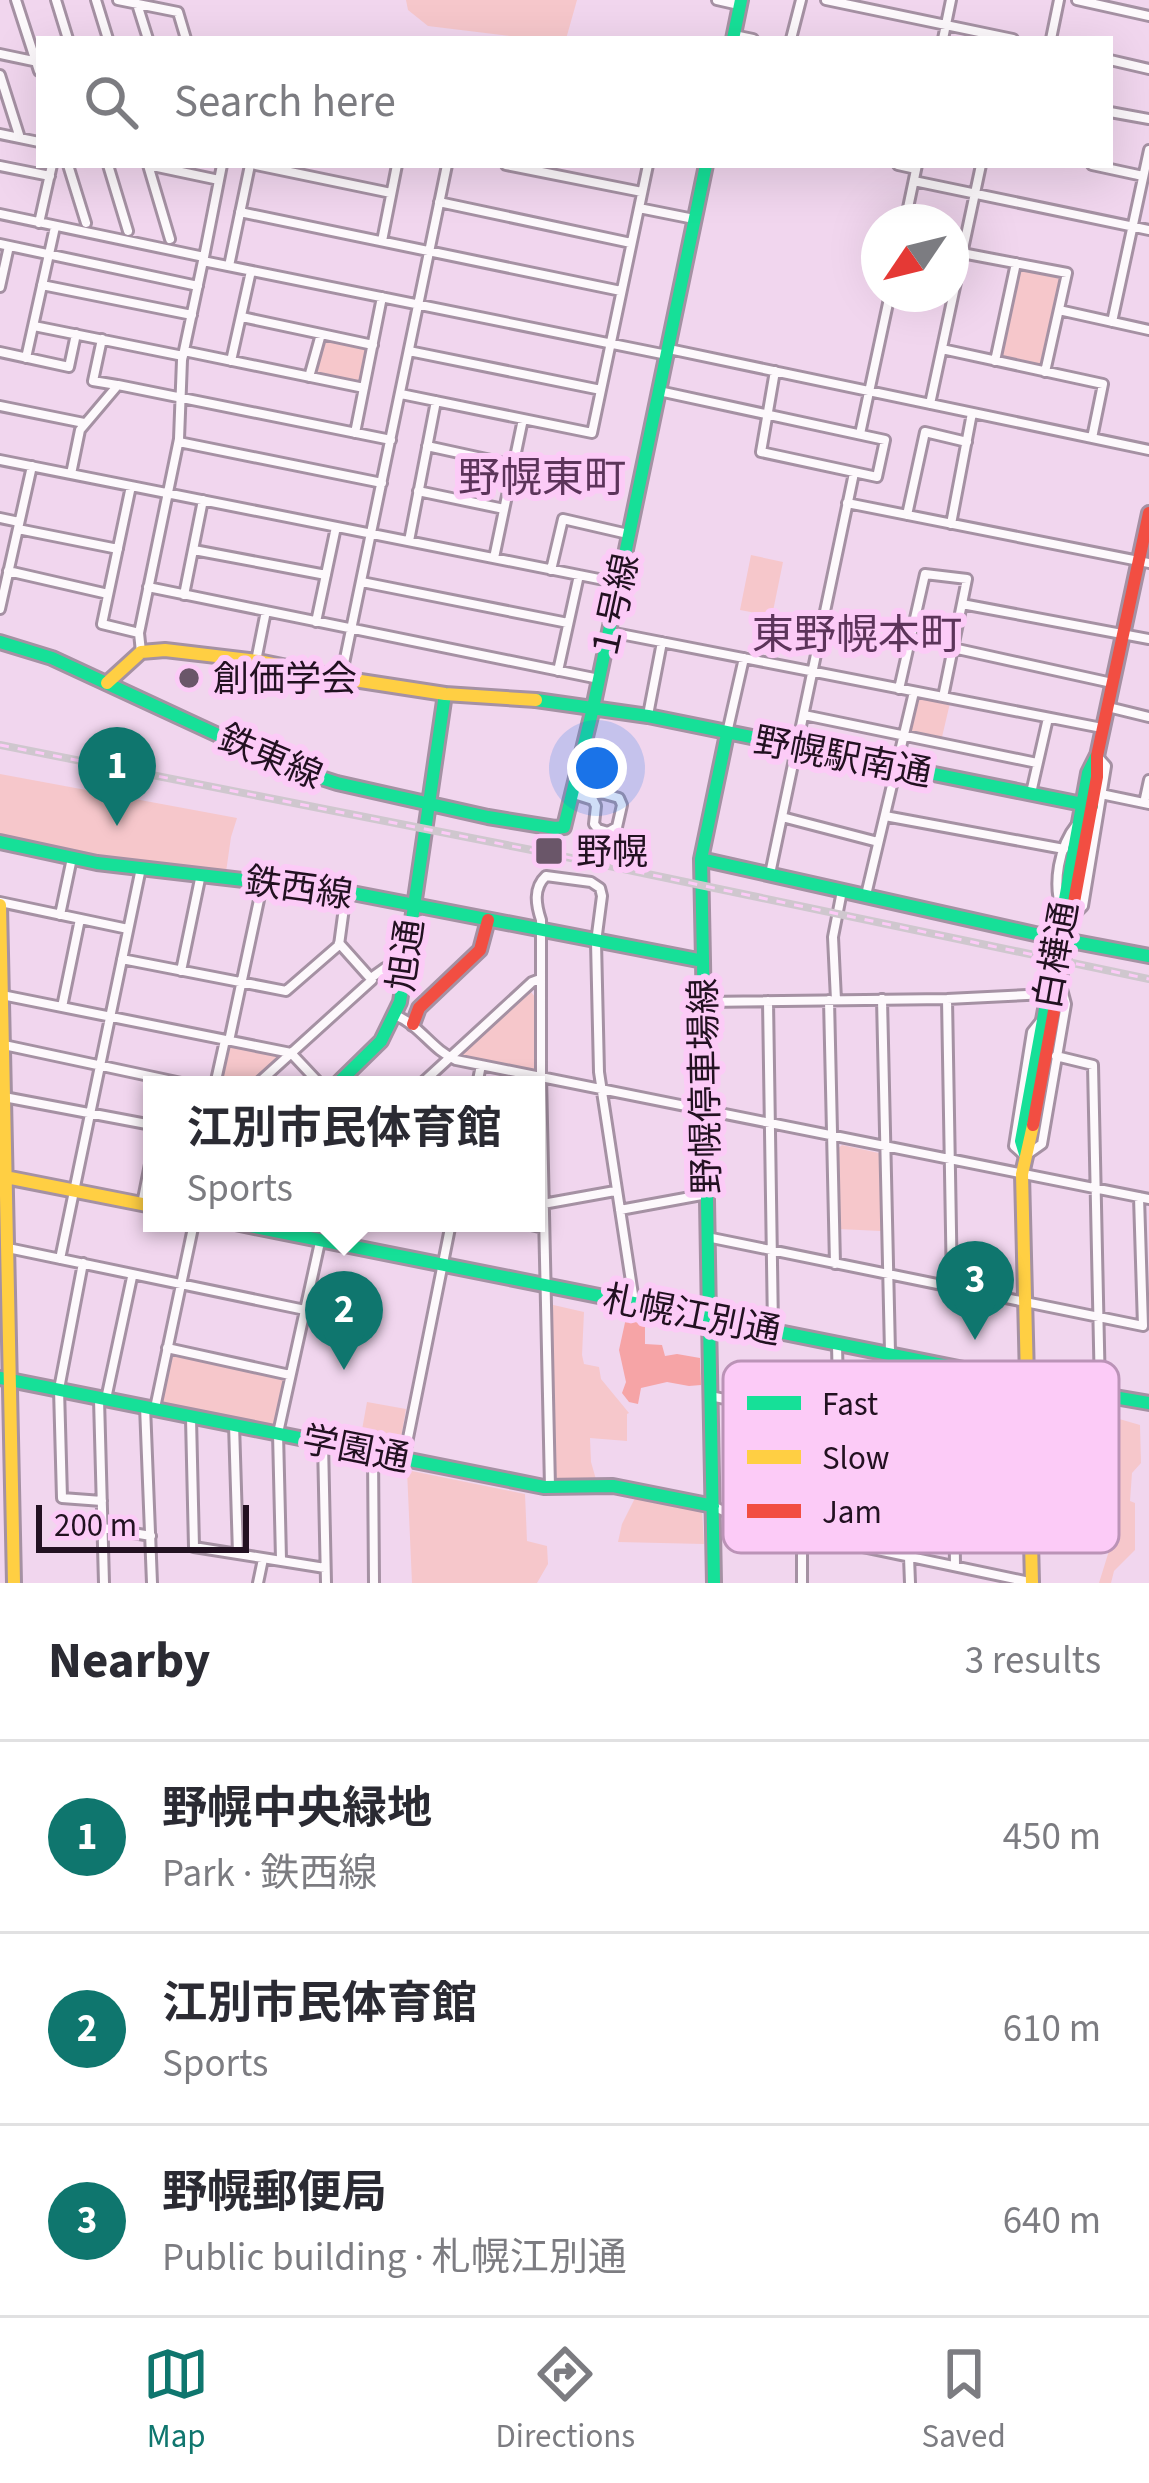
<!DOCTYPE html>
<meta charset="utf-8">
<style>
:root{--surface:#fff;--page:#f7f7f7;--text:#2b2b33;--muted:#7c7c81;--line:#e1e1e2;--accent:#0f766e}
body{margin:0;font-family:"Source Sans 3","Noto Sans JP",sans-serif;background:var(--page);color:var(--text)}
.compass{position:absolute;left:861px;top:204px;width:108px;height:108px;border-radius:50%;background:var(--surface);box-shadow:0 12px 48px #0002;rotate:235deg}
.scale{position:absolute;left:36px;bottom:30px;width:213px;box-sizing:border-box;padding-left:12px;border:6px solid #221121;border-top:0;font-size:33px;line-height:42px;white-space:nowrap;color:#221121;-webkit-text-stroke:9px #fccbf7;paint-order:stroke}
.you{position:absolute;left:597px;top:768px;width:42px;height:42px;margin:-30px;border:9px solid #fff;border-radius:50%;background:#1a73e8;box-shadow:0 0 0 18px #1a73e833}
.badge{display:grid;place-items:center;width:78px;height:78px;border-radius:50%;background:var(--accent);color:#fff;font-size:39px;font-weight:700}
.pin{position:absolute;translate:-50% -99px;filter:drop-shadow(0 3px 6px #0008)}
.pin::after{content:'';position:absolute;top:63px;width:42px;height:36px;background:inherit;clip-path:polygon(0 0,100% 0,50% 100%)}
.popup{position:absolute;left:143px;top:1076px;width:402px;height:156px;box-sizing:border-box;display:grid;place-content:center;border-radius:0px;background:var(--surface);filter:drop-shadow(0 3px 9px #0005);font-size:39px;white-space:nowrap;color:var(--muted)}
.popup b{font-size:45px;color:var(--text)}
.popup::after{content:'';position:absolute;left:50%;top:100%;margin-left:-24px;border:24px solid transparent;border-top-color:var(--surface)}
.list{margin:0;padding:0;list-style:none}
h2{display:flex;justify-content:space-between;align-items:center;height:156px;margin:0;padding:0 48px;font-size:51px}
h2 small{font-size:39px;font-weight:400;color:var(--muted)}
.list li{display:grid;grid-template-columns:78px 1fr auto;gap:36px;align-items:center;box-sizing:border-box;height:192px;padding:0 48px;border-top:3px solid var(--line)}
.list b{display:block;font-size:45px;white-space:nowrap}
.list p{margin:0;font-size:39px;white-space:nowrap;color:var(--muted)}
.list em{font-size:39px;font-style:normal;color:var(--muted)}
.icon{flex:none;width:66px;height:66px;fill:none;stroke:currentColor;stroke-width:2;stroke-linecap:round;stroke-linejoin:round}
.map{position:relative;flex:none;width:1149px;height:1583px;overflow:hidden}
.search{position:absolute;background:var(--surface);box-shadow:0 12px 48px #0002;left:36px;right:36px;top:36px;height:132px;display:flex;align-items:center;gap:30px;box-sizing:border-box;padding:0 42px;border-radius:0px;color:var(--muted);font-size:45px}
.sheet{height:732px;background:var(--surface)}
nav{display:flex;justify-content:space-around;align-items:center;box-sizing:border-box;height:168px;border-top:3px solid var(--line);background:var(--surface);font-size:33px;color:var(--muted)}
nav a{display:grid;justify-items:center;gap:6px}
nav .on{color:var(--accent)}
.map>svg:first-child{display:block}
.green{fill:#f6c7cb}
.forest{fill:#f6a4a6}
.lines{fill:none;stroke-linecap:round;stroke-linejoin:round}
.street-casing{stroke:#a591a3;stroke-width:14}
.fast-casing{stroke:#a591a3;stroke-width:18}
.slow-casing{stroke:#a591a3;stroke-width:18}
.jam-casing{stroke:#a591a3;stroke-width:18}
.street{stroke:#fdf9fc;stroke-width:8}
.fast{stroke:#16e098;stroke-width:12}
.slow{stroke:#ffcf43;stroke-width:12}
.jam{stroke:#f24e42;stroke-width:12}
.rail-casing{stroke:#cfc7ce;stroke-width:8}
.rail{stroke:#fccbf7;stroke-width:3;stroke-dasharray:9;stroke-linecap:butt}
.poi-dot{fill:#6a5669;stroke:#fccbf7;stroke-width:4.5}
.labels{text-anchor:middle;stroke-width:12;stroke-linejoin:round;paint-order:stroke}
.street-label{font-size:36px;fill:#221121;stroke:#fccbf7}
.poi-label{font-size:36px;fill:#221121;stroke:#fccbf7;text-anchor:start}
.quarter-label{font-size:42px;fill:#5c345a;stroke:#fccbf7}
.key{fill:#fccbf7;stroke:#bb93b7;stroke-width:3}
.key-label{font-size:33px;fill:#221121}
</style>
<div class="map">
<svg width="1149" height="1583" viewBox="0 0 1149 1583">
<rect width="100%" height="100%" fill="#f1d6ee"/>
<path class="green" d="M 406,0 L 577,0 L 566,39 L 535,39 L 428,26 L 408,10 Z
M 1019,269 L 1062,278 L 1043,367 L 1000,357 Z
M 323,337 L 367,348 L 359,382 L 315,373 Z
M 751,555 L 783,562 L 772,616 L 740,610 Z
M 918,697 L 950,703 L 942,737 L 908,730 Z
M 0,774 L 237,818 L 231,837 L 226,872 L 122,861 L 0,834 Z
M 531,992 L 535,997 L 537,1067 L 532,1071 L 462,1056 L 465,1051 Z
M 234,1047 L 277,1055 L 278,1061 L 251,1085 L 221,1085 L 228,1049 Z
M 842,1145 L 879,1153 L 881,1231 L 838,1229 L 837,1149 Z
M 549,1304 L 584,1312 L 582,1355 L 584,1364 L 599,1367 L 601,1379 L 629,1413 L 627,1414 L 627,1441 L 590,1438 L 591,1462 L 597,1483 L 552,1482 Z
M 172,1352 L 286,1376 L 275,1429 L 161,1405 Z
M 367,1402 L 406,1409 L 399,1450 L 360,1441 Z
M 1102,1414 L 1140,1425 L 1141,1463 L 1132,1473 L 1130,1501 L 1135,1503 L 1135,1550 L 1114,1571 L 1111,1583 L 1099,1583 L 1113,1538 L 1103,1533 Z
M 407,1470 L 525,1494 L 527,1541 L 547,1546 L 548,1564 L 537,1583 L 412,1583 Z
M 636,1496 L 702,1510 L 704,1544 L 618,1542 L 622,1524 Z"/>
<path class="forest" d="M 626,1318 L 645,1326 L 645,1344 L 662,1345 L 665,1356 L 677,1354 L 700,1358 L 701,1385 L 689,1386 L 667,1382 L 641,1388 L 638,1404 L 629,1402 L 622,1393 L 626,1382 L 619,1350 Z"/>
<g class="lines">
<g class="street-casing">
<path id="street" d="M 16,0 L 39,71
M 56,0 L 68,39
M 96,0 L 108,39
M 118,0 L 178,12 L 186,39
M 717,0 L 739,5
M 826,0 L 1013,39
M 1077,0 L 1149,16
M 137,4 L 148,39
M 734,35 L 753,39
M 791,39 L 801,0
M 943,39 L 951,0
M 1051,39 L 1059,0
M 0,54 L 38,62
M 1110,60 L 1149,69
M 0,75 L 20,138
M 1110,112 L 1149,119
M 0,134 L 39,142
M 68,165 L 86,223
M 108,165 L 128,231
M 148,165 L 170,239
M 148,165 L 219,180
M 256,165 L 391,193
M 506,165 L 642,192
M 898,165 L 916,169
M 1092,165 L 1143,176
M 0,166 L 50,176
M 914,181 L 1149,230
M 439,202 L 631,243
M 639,208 L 694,219
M 240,212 L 621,291
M 0,214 L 204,257 L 203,261 L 667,355
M 905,222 L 917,165
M 39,223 L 52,165
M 382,241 L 397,165
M 0,244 L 198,286
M 962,253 L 1067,273 L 1045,372
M 204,257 L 222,165
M 229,266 L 250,165
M 42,285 L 192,315
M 0,287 L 9,246
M 1059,310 L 1149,330
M 242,317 L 373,345
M 1112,322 L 1149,150
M 34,326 L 183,356
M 102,339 L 93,381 L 117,385
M 669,349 L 1149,450
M 942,349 L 1103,384 L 1092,438
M 184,351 L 364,388
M 409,351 L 601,390
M 0,352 L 69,367 L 76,334
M 26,358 L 55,227
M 231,361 L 251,271
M 995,361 L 1016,263
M 309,377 L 321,334
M 659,391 L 885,440 L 877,477 L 761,452 L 775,371
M 401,394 L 592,433 L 648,165
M 930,404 L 981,165
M 0,406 L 84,423
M 355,433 L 382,297
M 860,434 L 890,294
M 179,442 L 382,483
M 427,446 L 514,465
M 0,460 L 619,583
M 71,474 L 80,430 L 118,385 L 391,440
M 131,486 L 102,624 L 139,633
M 418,491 L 504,509
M 847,503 L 1149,563
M 907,515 L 925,432 L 967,442
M 0,518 L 19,522
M 951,524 L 972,413
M 18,529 L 118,549
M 409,541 L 436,401
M 194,550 L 326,575
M 494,558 L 523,419
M 551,570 L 563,519 L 628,534
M 8,571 L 108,594
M 362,582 L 568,623
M 148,587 L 599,679
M 184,595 L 203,500
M 962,604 L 1149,639
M 0,609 L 32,466
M 316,622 L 336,527
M 610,632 L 1102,728
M 953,648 L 1112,683
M 141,652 L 139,633 L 179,439 L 182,360 L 203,261
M 256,661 L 266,611
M 558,671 L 579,575
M 341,678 L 447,165
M 899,689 L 925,574 L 967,579 L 943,697
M 1108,707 L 1149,717
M 648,715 L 662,642
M 804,715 L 1037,763
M 727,733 L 744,658
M 1031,793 L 1048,718
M 574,794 L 593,800 L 596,806 L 594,824 L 598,829 L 608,832 L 617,827 L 622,805 L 619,798 L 576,786
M 1101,794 L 1149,804
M 1144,803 L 1149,780
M 885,816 L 1064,849
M 782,817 L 878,842
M 770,874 L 854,473
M 866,895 L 914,692
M 0,902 L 128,929
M 1062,911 C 1052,884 1059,846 1077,824
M 1075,914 L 1083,906 L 1106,766 L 1098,757
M 60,915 L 72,858
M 122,959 L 286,991 L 339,945 L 346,893
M 181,971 L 201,874
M 371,978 L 385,968 L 404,968
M 2,995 L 291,1053 L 321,1085
M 882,999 L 890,1352
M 947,999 L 952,1288
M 829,1000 L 835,1264
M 836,1000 L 833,937 L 842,891
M 768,1001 L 773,1328
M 704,1002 L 947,999 L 1048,994
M 62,1007 L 80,919
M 395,1015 C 420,1025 432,1050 456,1060 L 1149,1199
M 1040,1022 L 1032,1032 L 1014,1146 L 1025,1156 L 1042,1144 L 1066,1004 L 1062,989
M 229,1041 L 263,881
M 4,1045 L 191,1085
M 1056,1056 L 1093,1065 L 1100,1392
M 215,1085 L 225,1040
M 256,1085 L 372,980 L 339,943
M 420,1085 L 532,982 L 540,979
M 477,1085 L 481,1065
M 4,1097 L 152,1125
M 142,1204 L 152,1154
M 543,1204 L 615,1191
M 620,1210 L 707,1194
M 522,1223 L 544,1228
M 707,1237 L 1143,1326 L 1139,1197
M 337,1242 L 341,1223
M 8,1248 L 305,1310
M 60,1259 L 141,868
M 83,1263 L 59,1389 L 62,1498 L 102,1501
M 837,1346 L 842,1543
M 167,1348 L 290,1375
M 953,1370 L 955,1566
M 710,1396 L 893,1433 L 1028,1456
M 99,1399 L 104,1583
M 106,1399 L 132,1277
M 145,1406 L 152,1583
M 155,1408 L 194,1223
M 776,1409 L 779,1530
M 191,1418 L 194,1547 L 325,1568
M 234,1424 L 238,1554
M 893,1433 L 893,1553
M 323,1442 L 326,1583
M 373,1453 L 374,1583
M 404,1458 L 451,1223
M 550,1487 L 541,1077 L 541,920 C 536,905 533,888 546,876 L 591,882 L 600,888 L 602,896 L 596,942 L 599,1072 L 634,1301
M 713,1506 L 749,1523 L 1034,1583
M 103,1528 L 151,1536
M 802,1534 L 802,1583
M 909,1557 L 910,1583
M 281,1559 L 278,1433 L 320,1242
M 258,1583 L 263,1559"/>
</g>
<g class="fast-casing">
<path id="fast" d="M 733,39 L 741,0
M 0,642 L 52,658 L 287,767 L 337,783 L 488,817 L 555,828 L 564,827 L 593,708 L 706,165
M 536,700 L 648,716 L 1092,806
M 0,842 L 97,863 L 347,892 L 703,961 L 709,1319
M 701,859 L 1044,936 L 1149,956
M 703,961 L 701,859 L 727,734
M 336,1085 L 381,1041 L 400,1002 L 445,694
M 1025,1154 L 1021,1141 L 1088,773 L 1096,757
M 235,1223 L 1028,1382 L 1149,1403
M 709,1319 L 714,1583
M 0,1378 L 544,1487 L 613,1486 L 713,1506"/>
</g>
<g class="slow-casing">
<path id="slow" d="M 107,683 L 141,652 L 165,650 L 258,661 L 341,678 L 445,694 L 536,700
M 0,905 L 14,1583
M 0,1176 L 152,1206
M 1032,1583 L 1022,1174 L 1033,1125"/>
</g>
<g class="jam-casing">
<path id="jam" d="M 413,1024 L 419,1008 L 480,950 L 488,920
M 1033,1125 L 1097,777 L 1097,756 L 1149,513"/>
</g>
<use href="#street" class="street"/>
<use href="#fast" class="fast"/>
<use href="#slow" class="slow"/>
<use href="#jam" class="jam"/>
<g class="rail-casing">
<path id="rail" d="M 0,745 L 547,853 L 1149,979"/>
</g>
<use href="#rail" class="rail"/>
</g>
<g class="poi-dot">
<circle cx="189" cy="678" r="12"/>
<rect x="534" y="836" width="30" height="30" rx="6"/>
</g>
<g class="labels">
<g class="street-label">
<text transform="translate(614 607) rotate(-78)" y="13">１号線</text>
<text transform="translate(271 756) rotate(23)" y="13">鉄東線</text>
<text transform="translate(843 756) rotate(11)" y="13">野幌駅南通</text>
<text transform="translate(299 887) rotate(8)" y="13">鉄西線</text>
<text transform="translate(405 955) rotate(-82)" y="13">旭通</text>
<text transform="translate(1055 955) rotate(-80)" y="13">白樺通</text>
<text transform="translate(704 1086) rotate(-91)" y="13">野幌停車場線</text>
<text transform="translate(692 1314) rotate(11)" y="13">札幌江別通</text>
<text transform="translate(356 1448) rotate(11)" y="13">学園通</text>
</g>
<g class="poi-label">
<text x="213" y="691">創価学会</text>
<text x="576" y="864">野幌</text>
</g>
<g class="quarter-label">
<text x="542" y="492">野幌東町</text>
<text x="857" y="649">東野幌本町</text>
</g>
</g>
<rect x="723" y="1361" width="396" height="192" rx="18" class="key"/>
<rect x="747" y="1396" width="54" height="14" fill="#16e098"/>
<rect x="747" y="1450" width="54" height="14" fill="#ffcf43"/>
<rect x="747" y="1504" width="54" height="14" fill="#f24e42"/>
<g class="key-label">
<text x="822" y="1415">Fast</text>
<text x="822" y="1469">Slow</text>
<text x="822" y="1523">Jam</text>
</g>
</svg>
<svg class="compass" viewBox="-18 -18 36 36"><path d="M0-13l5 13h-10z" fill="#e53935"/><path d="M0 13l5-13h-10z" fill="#7c7c81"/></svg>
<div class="scale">200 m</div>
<div class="you"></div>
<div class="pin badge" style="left:117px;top:826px">1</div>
<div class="pin badge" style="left:344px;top:1370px">2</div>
<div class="popup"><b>江別市民体育館</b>Sports</div>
<div class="pin badge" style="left:975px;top:1340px">3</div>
<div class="search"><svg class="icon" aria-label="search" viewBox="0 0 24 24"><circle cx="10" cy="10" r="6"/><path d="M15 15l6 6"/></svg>Search here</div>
</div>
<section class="sheet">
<h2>Nearby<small>3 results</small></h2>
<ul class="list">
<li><span class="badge">1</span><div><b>野幌中央緑地</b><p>Park · 鉄西線</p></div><em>450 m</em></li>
<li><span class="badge">2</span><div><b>江別市民体育館</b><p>Sports</p></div><em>610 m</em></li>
<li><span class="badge">3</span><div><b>野幌郵便局</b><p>Public building · 札幌江別通</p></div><em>640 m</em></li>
</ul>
</section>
<nav>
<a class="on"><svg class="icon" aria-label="map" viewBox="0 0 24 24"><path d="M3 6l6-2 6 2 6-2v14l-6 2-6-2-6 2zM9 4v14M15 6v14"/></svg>Map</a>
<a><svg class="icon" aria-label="directions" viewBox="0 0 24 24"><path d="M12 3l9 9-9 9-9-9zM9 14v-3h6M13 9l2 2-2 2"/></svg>Directions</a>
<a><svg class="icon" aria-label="saved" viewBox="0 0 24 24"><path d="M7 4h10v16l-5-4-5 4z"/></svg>Saved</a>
</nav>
